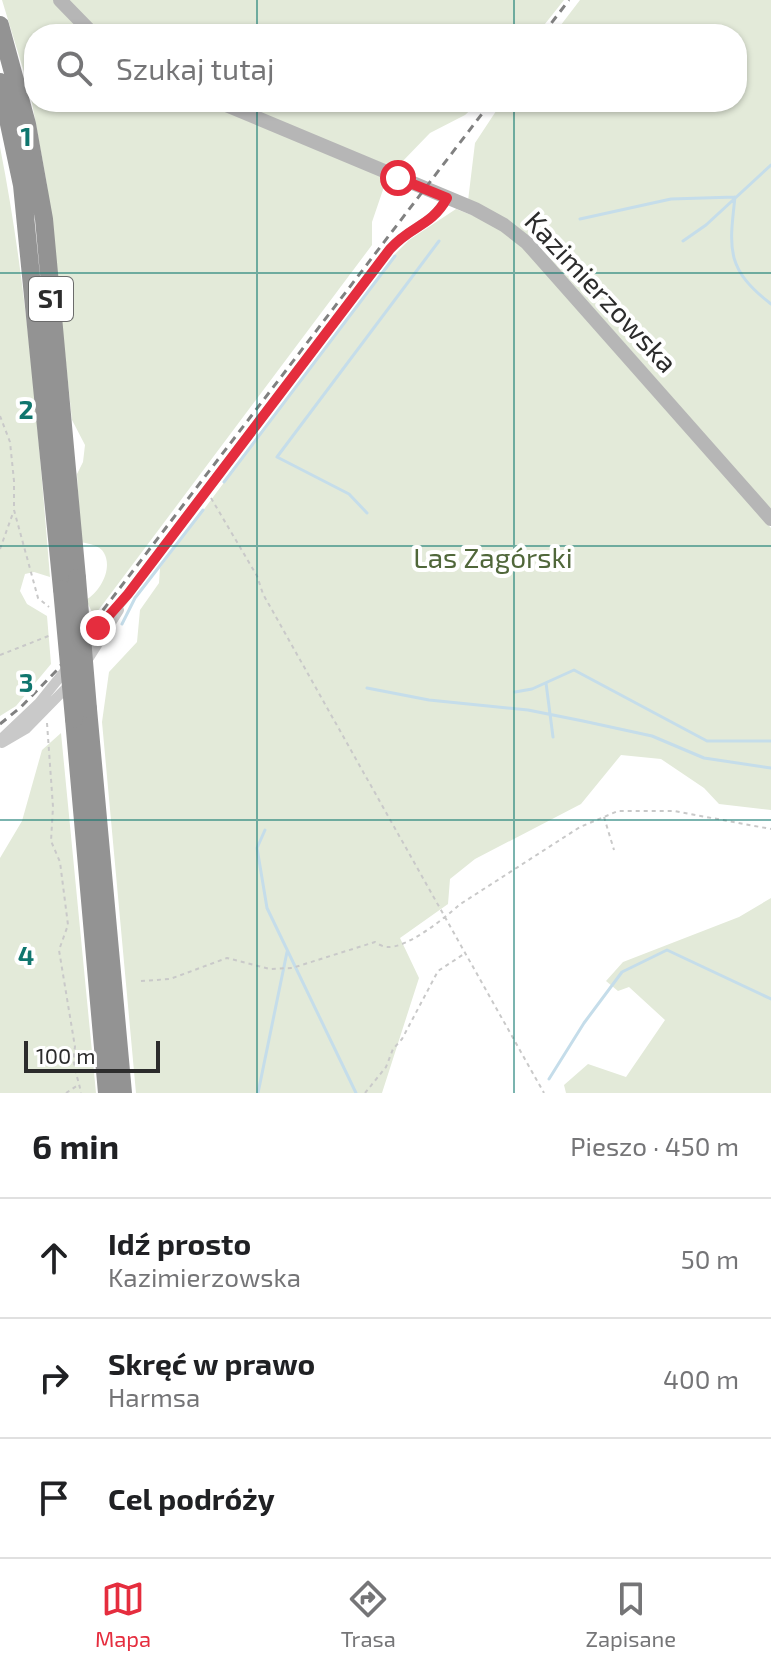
<!DOCTYPE html>
<html lang="pl">
<meta charset="utf-8">
<style>
:root{--surface:#fff;--page:#f2f2f2;--text:#202124;--muted:#757577;--line:#e0e0e0;--accent:#e52d3e}
body{margin:0;font-family:"Exo 2",sans-serif;background:var(--page);color:var(--text)}
.scale{position:absolute;left:24px;bottom:20px;width:136px;box-sizing:border-box;padding-left:8px;border:4px solid #2c2c2c;border-top:0;font-size:22px;line-height:28px;white-space:nowrap;color:#2c2c2c;-webkit-text-stroke:6px #fff;paint-order:stroke}
.stop{position:absolute;width:24px;height:24px;margin:-18px;border:6px solid #e52d3e;border-radius:50%;background:#fff}
.stop.end{background:#e52d3e;border-color:#fff;box-shadow:0 2px 8px #0008}
.list{margin:0;padding:0;list-style:none}
h2{display:flex;justify-content:space-between;align-items:center;height:104px;margin:0;padding:0 32px;font-size:34px}
h2 small{font-size:26px;font-weight:400;color:var(--muted)}
.list li{display:grid;grid-template-columns:52px 1fr auto;gap:24px;align-items:center;box-sizing:border-box;height:120px;padding:0 32px;border-top:2px solid var(--line)}
.list b{display:block;font-size:30px;white-space:nowrap}
.list p{margin:0;font-size:26px;white-space:nowrap;color:var(--muted)}
.list em{font-size:26px;font-style:normal;color:var(--muted)}
.icon{flex:none;width:44px;height:44px;fill:none;stroke:currentColor;stroke-width:2;stroke-linecap:round;stroke-linejoin:round}
.map{position:relative;flex:none;width:771px;height:1093px;overflow:hidden}
.search{position:absolute;background:var(--surface);box-shadow:0 2px 6px #0004;left:24px;right:24px;top:24px;height:88px;display:flex;align-items:center;gap:20px;box-sizing:border-box;padding:0 28px;border-radius:32px;color:var(--muted);font-size:30px}
.sheet{height:464px;background:var(--surface)}
nav{display:flex;justify-content:space-around;align-items:center;box-sizing:border-box;height:112px;border-top:2px solid var(--line);background:var(--surface);font-size:22px;color:var(--muted)}
nav a{display:grid;justify-items:center;gap:4px}
nav .on{color:var(--accent)}
.map>svg:first-child{display:block}
.green{fill:#e3ead9}
.lines{fill:none;stroke-linecap:round;stroke-linejoin:round}
.stream{stroke:#c5ddea;stroke-width:3}
.path{stroke:#c9c9c9;stroke-width:2;stroke-dasharray:4 4;stroke-linecap:butt}
.street{stroke:#c9c9c9;stroke-width:10}
.secondary{stroke:#b6b6b6;stroke-width:14}
.highway{stroke:#939393;stroke-width:18}
.rail{stroke:#818181;stroke-width:3;stroke-dasharray:8 6;stroke-linecap:butt}
.highway-bridge{stroke:#939393;stroke-width:18}
.route{stroke:#e52d3e;stroke-width:10}
.grid{fill:none;stroke:#0f766e;stroke-width:2;stroke-opacity:0.55}
.labels{text-anchor:middle;stroke-width:8;stroke-linejoin:round;paint-order:stroke}
.shield{fill:#fff;stroke:#6b6b6b;stroke-width:2}
.shield-label{font-size:26px;font-weight:bold;fill:#2c2c2c}
.street-label{font-size:28px;fill:#2c2c2c;stroke:#fff}
.park-label{font-size:28px;fill:#50673a;stroke:#fff}
.grid-label{font-size:26px;text-anchor:middle;font-weight:bold;fill:#0f766e;stroke:#fff;stroke-width:8;stroke-linejoin:round;paint-order:stroke}
</style>
<div class="map">
<svg width="771" height="1093" viewBox="0 0 771 1093">
<rect width="100%" height="100%" fill="#fff"/>
<path class="green" d="M 2,0 L 54,0 L 85,34 L 34,34 L 34,102 L 206,102 L 387,178 L 372,222 L 372,245 L 94,616 L 86,600 C 100,592 113,569 104,553 C 100,545 89,544 81,542 L 77,474 L 83,462 L 85,445 L 72,420 L 47,185 L 30,92 Z
M 67,0 L 564,0 L 537,34 L 101,34 Z
M 580,0 L 771,0 L 771,510 L 569,280 L 468,201 L 475,143 L 502,102 L 737,102 L 737,34 L 554,34 Z
M 232,102 L 479,102 L 465,115 L 430,133 L 399,165 L 389,166 Z
M 0,147 C 28,289 38,433 50,577 L 34,572 L 25,574 L 20,591 L 27,604 L 47,616 L 51,664 L 16,706 L 0,716 Z
M 456,209 L 492,223 L 524,248 L 771,528 L 771,810 L 719,804 L 704,788 L 661,759 L 621,755 L 581,804 L 475,859 L 450,879 L 448,904 L 400,938 L 419,978 L 382,1093 L 136,1093 L 102,722 L 109,672 L 137,642 L 140,610 L 159,583 L 160,568 L 396,253 L 409,240 Z
M 61,733 L 96,1093 L 0,1093 L 0,858 L 22,821 L 42,750 Z
M 771,898 L 771,1093 L 566,1093 L 564,1085 L 588,1064 L 626,1077 L 665,1020 L 629,987 L 618,991 L 606,981 L 623,962 L 739,917 Z"/>
<g class="lines">
<path class="stream" d="M 735,197 C 729,250 726,269 771,304
M 580,219 L 671,199 L 735,197
M 683,241 L 706,225 L 771,165
M 224,482 L 395,256
M 367,513 L 349,494 L 277,457 L 439,241
M 122,624 L 135,598 L 203,510
M 546,683 L 553,737
M 367,688 L 429,700 L 528,710 L 583,721 L 652,736 L 704,758 L 771,768
M 515,692 L 532,689 L 574,670 L 707,741 L 771,741
M 265,830 L 257,848 L 267,908 L 356,1093
M 549,1079 L 584,1023 L 622,972 L 667,950 L 771,999
M 258,1093 L 287,952"/>
<path class="path" d="M 0,416 L 10,442 L 14,481 L 14,510 L 38,598 L 49,607
M 211,498 L 257,576 L 263,594 L 544,1093
M 0,549 L 13,513
M 0,655 L 51,635
M 47,723 L 53,807 L 51,841 L 60,862 L 68,925 L 59,950 L 75,1047 C 71,1065 78,1076 81,1093
M 604,817 L 614,850
M 141,981 L 170,979 L 227,958 L 270,969 L 292,968 L 375,942 C 377,944 384,947 387,947 C 406,949 445,918 459,905 L 580,827 L 618,811 L 674,811 L 771,829
M 66,1093 L 78,1085
M 365,1093 L 386,1067 L 393,1049 L 402,1039 L 438,971 L 464,954"/>
<path class="street" d="M 83,648 L 128,594 L 390,249 C 411,225 431,227 447,198
M 85,664 L 119,610
M 0,740 L 39,703 L 68,667
M 2,743 L 26,729 L 71,683"/>
<path class="secondary" d="M 60,0 L 93,34
M 219,102 L 475,209 L 504,225 L 527,243 L 771,519"/>
<path class="highway" d="M 0,25 L 27,124 L 44,219 L 77,578
M 0,82 L 22,185 L 62,589
M 88,709 L 123,1093
M 74,719 L 107,1093"/>
<path class="rail" d="M 543,34 L 569,0
M 0,724 L 21,707 L 58,669 L 491,102"/>
<path class="highway-bridge" d="M 77,578 L 88,709
M 62,589 L 74,719"/>
</g>
<g class="lines">
<path class="route" d="M 98,628 L 128,594 L 390,249 C 411,225 431,227 447,198 L 398,178"/>
</g>
<path class="grid" d="M 257,0 L 257,34M 514,0 L 514,34M 257,102 L 257,1093M 514,102 L 514,1093M 0,273 L 771,273M 0,546 L 771,546M 0,820 L 771,820"/>
<g class="labels">
<rect class="shield" x="29" y="277" width="44" height="44" rx="6"/>
<g class="shield-label">
<text x="51" y="308">S1</text>
</g>
<g class="street-label">
<text transform="translate(601 292) rotate(47)" y="10">Kazimierzowska</text>
</g>
<g class="park-label">
<text x="493" y="568">Las Zagórski</text>
</g>
</g>
<g class="grid-label">
<text x="26" y="146">1</text>
<text x="26" y="419">2</text>
<text x="26" y="692">3</text>
<text x="26" y="965">4</text>
</g>
</svg>
<div class="scale">100 m</div>
<div class="stop" style="left:398px;top:178px"></div>
<div class="stop end" style="left:98px;top:628px"></div>
<div class="search"><svg class="icon" aria-label="search" viewBox="0 0 24 24"><circle cx="10" cy="10" r="6"/><path d="M15 15l6 6"/></svg>Szukaj tutaj</div>
</div>
<section class="sheet">
<h2>6 min<small>Pieszo · 450 m</small></h2>
<ul class="list">
<li><svg class="icon" aria-label="ahead" viewBox="0 0 24 24"><path d="M12 20V5M6 11l6-6 6 6"/></svg><div><b>Idź prosto</b><p>Kazimierzowska</p></div><em>50 m</em></li>
<li><svg class="icon" aria-label="right" viewBox="0 0 24 24"><path d="M7 20v-9h11M14 6l5 5-5 5"/></svg><div><b>Skręć w prawo</b><p>Harmsa</p></div><em>400 m</em></li>
<li><svg class="icon" aria-label="arrive" viewBox="0 0 24 24"><path d="M6 21V4h12l-3 4 3 4H6"/></svg><div><b>Cel podróży</b></div></li>
</ul>
</section>
<nav>
<a class="on"><svg class="icon" aria-label="map" viewBox="0 0 24 24"><path d="M3 6l6-2 6 2 6-2v14l-6 2-6-2-6 2zM9 4v14M15 6v14"/></svg>Mapa</a>
<a><svg class="icon" aria-label="directions" viewBox="0 0 24 24"><path d="M12 3l9 9-9 9-9-9zM9 14v-3h6M13 9l2 2-2 2"/></svg>Trasa</a>
<a><svg class="icon" aria-label="saved" viewBox="0 0 24 24"><path d="M7 4h10v16l-5-4-5 4z"/></svg>Zapisane</a>
</nav>
